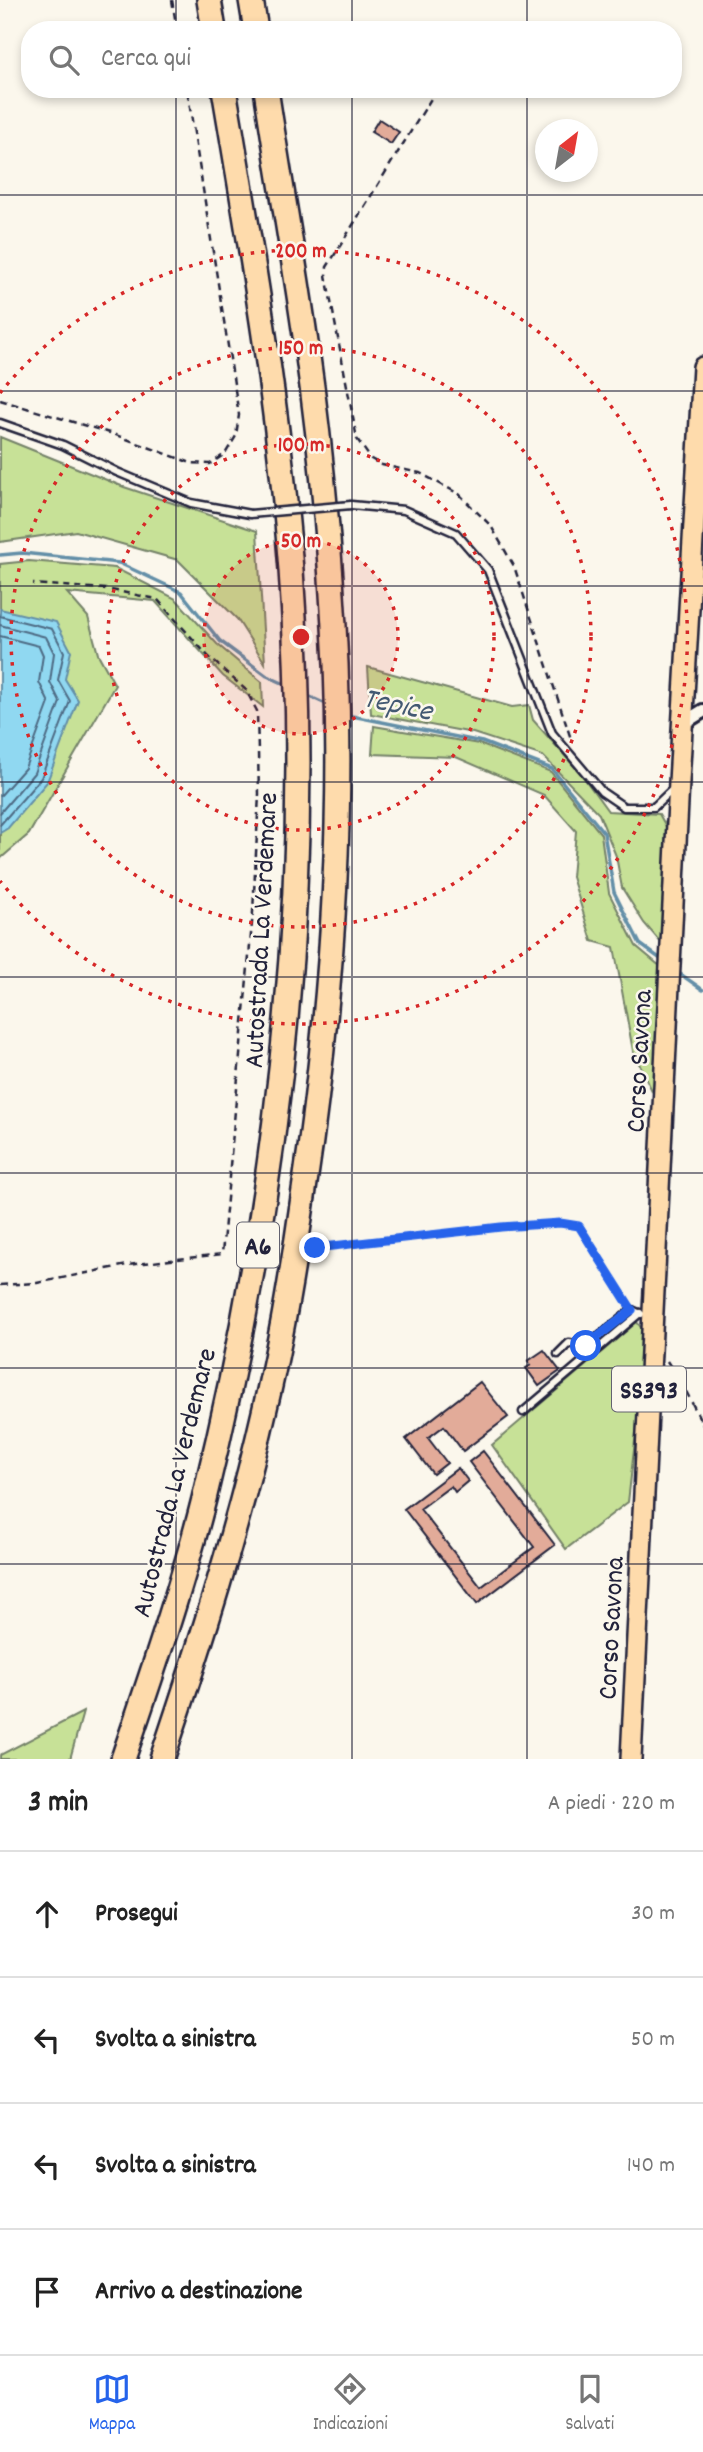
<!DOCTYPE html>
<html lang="it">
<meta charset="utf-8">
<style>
:root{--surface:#fff;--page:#f2f2f2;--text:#222;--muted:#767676;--line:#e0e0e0;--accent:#2563eb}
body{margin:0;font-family:Dekko,sans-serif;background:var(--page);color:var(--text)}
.compass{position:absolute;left:535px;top:119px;width:63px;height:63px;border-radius:50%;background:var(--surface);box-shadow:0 4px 10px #0003;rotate:31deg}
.stop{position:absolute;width:21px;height:21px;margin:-16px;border:5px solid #2563eb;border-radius:50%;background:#fff}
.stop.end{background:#2563eb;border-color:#fff;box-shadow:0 2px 7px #0008}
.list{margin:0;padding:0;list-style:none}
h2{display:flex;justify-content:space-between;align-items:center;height:91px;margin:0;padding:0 28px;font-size:30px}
h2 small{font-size:23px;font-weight:400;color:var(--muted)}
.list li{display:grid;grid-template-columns:46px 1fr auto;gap:21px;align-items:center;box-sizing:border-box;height:126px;padding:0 28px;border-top:2px solid var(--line)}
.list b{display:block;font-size:26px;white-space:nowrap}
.list em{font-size:23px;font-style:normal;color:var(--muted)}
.icon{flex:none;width:38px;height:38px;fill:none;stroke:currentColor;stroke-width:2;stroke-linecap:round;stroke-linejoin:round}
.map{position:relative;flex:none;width:703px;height:1759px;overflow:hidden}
.search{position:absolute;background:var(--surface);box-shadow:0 4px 10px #0003;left:21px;right:21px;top:21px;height:77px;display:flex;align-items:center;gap:18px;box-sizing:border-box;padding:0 24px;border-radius:28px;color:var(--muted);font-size:26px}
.sheet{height:595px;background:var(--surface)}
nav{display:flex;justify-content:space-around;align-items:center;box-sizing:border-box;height:98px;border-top:2px solid var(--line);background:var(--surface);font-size:19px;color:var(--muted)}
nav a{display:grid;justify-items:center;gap:4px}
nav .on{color:var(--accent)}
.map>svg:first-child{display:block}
.green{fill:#c7e197;stroke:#748269;stroke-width:2}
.water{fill:#90d8f1;stroke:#648fa8;stroke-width:2}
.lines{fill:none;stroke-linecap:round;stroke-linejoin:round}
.shore{stroke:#4e6b84;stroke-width:2}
.stream{stroke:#648fa8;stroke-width:3.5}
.building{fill:#e2ab99;stroke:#22223b;stroke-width:2}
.service-casing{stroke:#22223b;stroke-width:11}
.minor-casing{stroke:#22223b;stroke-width:18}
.primary-casing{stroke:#22223b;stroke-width:24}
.motorway-casing{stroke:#22223b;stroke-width:28}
.path{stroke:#22223b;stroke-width:2.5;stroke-dasharray:7 5;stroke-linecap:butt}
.service{stroke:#fbf7ec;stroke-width:6}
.minor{stroke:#fbf7ec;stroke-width:12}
.primary{stroke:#fedbac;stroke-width:19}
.motorway{stroke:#fedbac;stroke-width:23}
.service-bridge-casing{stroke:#22223b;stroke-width:11;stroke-linecap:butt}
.service-bridge{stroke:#fbf7ec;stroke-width:6}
.route{stroke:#2563eb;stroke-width:9}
.grid{fill:none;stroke:#22223b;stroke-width:2;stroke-opacity:0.55}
.ring{fill:none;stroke:#d62828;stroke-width:3.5;stroke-dasharray:3.5 7}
.labels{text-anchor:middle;stroke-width:5;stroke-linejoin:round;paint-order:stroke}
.shield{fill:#fbf7ec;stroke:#636270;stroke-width:2}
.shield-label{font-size:26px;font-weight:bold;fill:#22223b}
.street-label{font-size:28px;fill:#22223b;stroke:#fbf7ec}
.water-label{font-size:30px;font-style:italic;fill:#435972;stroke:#fbf7ec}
.centre{fill:#d62828;stroke:#fbf7ec;stroke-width:3.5}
.ring-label{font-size:21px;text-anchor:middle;font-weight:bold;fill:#d62828;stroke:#fbf7ec;stroke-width:5;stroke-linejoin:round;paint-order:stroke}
</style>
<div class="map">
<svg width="703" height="1759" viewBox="0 0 703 1759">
<rect width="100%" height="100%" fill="#fbf7ec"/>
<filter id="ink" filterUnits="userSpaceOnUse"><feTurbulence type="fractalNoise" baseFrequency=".0143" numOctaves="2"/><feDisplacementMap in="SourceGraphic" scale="14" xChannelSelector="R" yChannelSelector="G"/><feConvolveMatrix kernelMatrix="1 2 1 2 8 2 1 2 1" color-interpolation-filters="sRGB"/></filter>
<g filter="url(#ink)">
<path class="green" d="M 0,437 L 124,487 L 257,531 L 265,663 L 237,619 L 178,560 L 76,531 L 0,542 Z
M 29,561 L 115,568 L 176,599 L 217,644 L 262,682 L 263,707 L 223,676 L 155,601 L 67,593 L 88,617 L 98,654 L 115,685 L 29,834 L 0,859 L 0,564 Z
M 368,667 L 512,707 L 529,705 L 533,720 L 581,774 L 608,811 L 659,814 L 668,830 L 662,944 L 644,923 L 622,888 L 616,856 L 599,814 L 543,756 L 473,733 L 371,714 Z
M 374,726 L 479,744 L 551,772 L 601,834 L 609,893 L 636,946 L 661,967 L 655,1097 L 633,1051 L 614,947 L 592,941 L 572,877 L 576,831 L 544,795 L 456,757 L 372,754 Z
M 637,1322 L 647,1336 L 628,1502 L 566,1549 L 492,1445 Z
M 83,1712 L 70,1759 L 0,1759 L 0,1755 Z"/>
<path class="water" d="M 0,609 L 56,622 L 71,651 L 65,679 L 78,700 L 47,782 L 8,828 L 0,833 Z"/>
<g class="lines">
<path class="shore" d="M 0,616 L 52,629 L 64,652 L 58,680 L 70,701 L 41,778 L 0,825
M 0,625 L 46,637 L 54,653 L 50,682 L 60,702 L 34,773 L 0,813
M 0,636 L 39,646 L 43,655 L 39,682 L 49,703 L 25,768 L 0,796"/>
<path class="stream" d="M 0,555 L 22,553 L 119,563 L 181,592 L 220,641 L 267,676 L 287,685
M 306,695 L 328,705
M 347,715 L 482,742 L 552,769 L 604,833 L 614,892 L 640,944 L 662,960
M 676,971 L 703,990"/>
</g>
<path class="building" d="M 379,119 L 399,132 L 391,144 L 371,132 Z
M 544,1350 L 560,1371 L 539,1386 L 526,1368 L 531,1365 L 528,1361 Z
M 480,1382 L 508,1417 L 463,1451 L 444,1426 L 428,1438 L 447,1463 L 433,1474 L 406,1439 Z
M 483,1451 L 555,1545 L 477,1604 L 404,1509 L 458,1468 L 468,1481 L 455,1492 L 451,1486 L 420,1509 L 481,1587 L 534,1547 L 469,1462 Z"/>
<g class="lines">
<g class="service-casing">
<path id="service" d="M 0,423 L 63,445 L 117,472 L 191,503 L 250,514
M 351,505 L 404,510 L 456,533 L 488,570 L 552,733 L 602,792 L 624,807 L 654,807 L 673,789
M 558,1354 L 569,1343 L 586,1346 L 632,1310 L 641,1314
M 523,1412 L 640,1313"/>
</g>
<g class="minor-casing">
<path id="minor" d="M 682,724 L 703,711"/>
</g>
<g class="primary-casing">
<path id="primary" d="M 631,1759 L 679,782 L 703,367"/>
</g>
<g class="motorway-casing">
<path id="motorway" d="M 209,0 L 214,30
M 251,0 L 256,30
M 123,1759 C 152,1673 182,1587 204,1499 C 279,1195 314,883 291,570 C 279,408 251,249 224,89
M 162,1759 C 201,1643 238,1527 265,1408 C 282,1336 294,1263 304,1190 C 330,1016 343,839 336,664 C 331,559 322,454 307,350 C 295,263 279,176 266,89"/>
</g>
<path class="path" d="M 172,0 L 177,30
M 437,89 L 327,267 L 326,275 L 357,439 L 371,459 L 382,465 L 420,473 L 459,494 L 491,526 L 514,566 L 571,739
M 0,400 L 113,434 L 191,463 L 210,464 L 225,454 L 236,436 L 239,415 L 187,89
M 315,1248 L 501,1227 L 560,1223 L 579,1226 L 629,1304
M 0,1285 L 37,1283 L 127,1265 L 222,1254 L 253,912 L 259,794 L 257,711 L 246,690 L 209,657 L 157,599 L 106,589 L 33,584
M 667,1361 L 686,1391 L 703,1425"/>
<use href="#service" class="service"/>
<use href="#minor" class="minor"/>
<use href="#primary" class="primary"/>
<use href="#motorway" class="motorway"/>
<g class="service-bridge-casing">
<path id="service-bridge" d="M 250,514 L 351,505"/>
</g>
<use href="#service-bridge" class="service-bridge"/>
</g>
</g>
<g class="lines" filter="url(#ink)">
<path class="route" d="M 315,1248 L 501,1227 L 560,1223 L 579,1226 L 632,1310 L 586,1346"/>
</g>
<path class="grid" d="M 176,0 L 176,30M 352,0 L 352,30M 527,0 L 527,30M 176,89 L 176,1759M 352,89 L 352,1759M 527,89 L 527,1759M 0,195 L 703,195M 0,391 L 703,391M 0,586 L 703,586M 0,782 L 703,782M 0,977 L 703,977M 0,1173 L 703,1173M 0,1368 L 703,1368M 0,1564 L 703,1564"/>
<circle cx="301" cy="637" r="97" fill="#d62828" fill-opacity=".12"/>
<g class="ring">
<circle cx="301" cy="637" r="97"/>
<circle cx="301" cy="637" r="193"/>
<circle cx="301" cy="637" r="290"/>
<path d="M0 393A387 387 0 1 1 0 881"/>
</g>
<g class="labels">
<g class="shield">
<rect x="237" y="1222.5" width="42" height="45" rx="5"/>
<rect x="612" y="1366.5" width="74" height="45" rx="5"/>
</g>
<g class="shield-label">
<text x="258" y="1254">A6</text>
<text x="649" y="1398">SS393</text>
</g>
<g class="street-label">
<text transform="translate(259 930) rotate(-87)" y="10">Autostrada La Verdemare</text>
<text transform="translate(637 1061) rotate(-87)" y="10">Corso Savona</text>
<text transform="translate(172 1482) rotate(-76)" y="10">Autostrada La Verdemare</text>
<text transform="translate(609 1628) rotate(-87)" y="10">Corso Savona</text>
</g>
<g class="water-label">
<text transform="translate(398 703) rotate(12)" y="10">Tepice</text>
</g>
</g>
<circle cx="301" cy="637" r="10" class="centre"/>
<g class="ring-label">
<text x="301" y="257">200 m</text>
<text x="301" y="354">150 m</text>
<text x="301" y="451">100 m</text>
<text x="301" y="547">50 m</text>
</g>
</svg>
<svg class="compass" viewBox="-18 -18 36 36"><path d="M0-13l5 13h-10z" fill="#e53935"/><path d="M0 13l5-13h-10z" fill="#767676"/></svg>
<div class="stop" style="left:586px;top:1346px"></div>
<div class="stop end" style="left:315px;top:1248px"></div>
<div class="search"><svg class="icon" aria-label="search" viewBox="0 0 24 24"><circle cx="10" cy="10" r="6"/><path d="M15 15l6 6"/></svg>Cerca qui</div>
</div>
<section class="sheet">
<h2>3 min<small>A piedi · 220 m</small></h2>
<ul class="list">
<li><svg class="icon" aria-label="ahead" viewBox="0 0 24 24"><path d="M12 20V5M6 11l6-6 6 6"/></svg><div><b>Prosegui</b></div><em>30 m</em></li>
<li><svg class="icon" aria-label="left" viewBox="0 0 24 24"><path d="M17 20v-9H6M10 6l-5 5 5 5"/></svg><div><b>Svolta a sinistra</b></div><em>50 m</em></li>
<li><svg class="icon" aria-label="left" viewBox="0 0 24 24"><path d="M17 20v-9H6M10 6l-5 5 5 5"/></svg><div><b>Svolta a sinistra</b></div><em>140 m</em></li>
<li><svg class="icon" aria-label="arrive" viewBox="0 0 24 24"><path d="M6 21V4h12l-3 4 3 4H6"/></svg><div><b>Arrivo a destinazione</b></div></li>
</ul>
</section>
<nav>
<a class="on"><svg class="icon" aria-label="map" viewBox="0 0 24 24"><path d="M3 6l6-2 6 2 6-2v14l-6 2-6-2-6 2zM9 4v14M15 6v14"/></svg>Mappa</a>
<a><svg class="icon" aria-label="directions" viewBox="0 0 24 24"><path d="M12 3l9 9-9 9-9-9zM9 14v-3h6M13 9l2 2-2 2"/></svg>Indicazioni</a>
<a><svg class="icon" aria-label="saved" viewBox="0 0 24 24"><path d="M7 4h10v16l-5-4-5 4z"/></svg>Salvati</a>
</nav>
